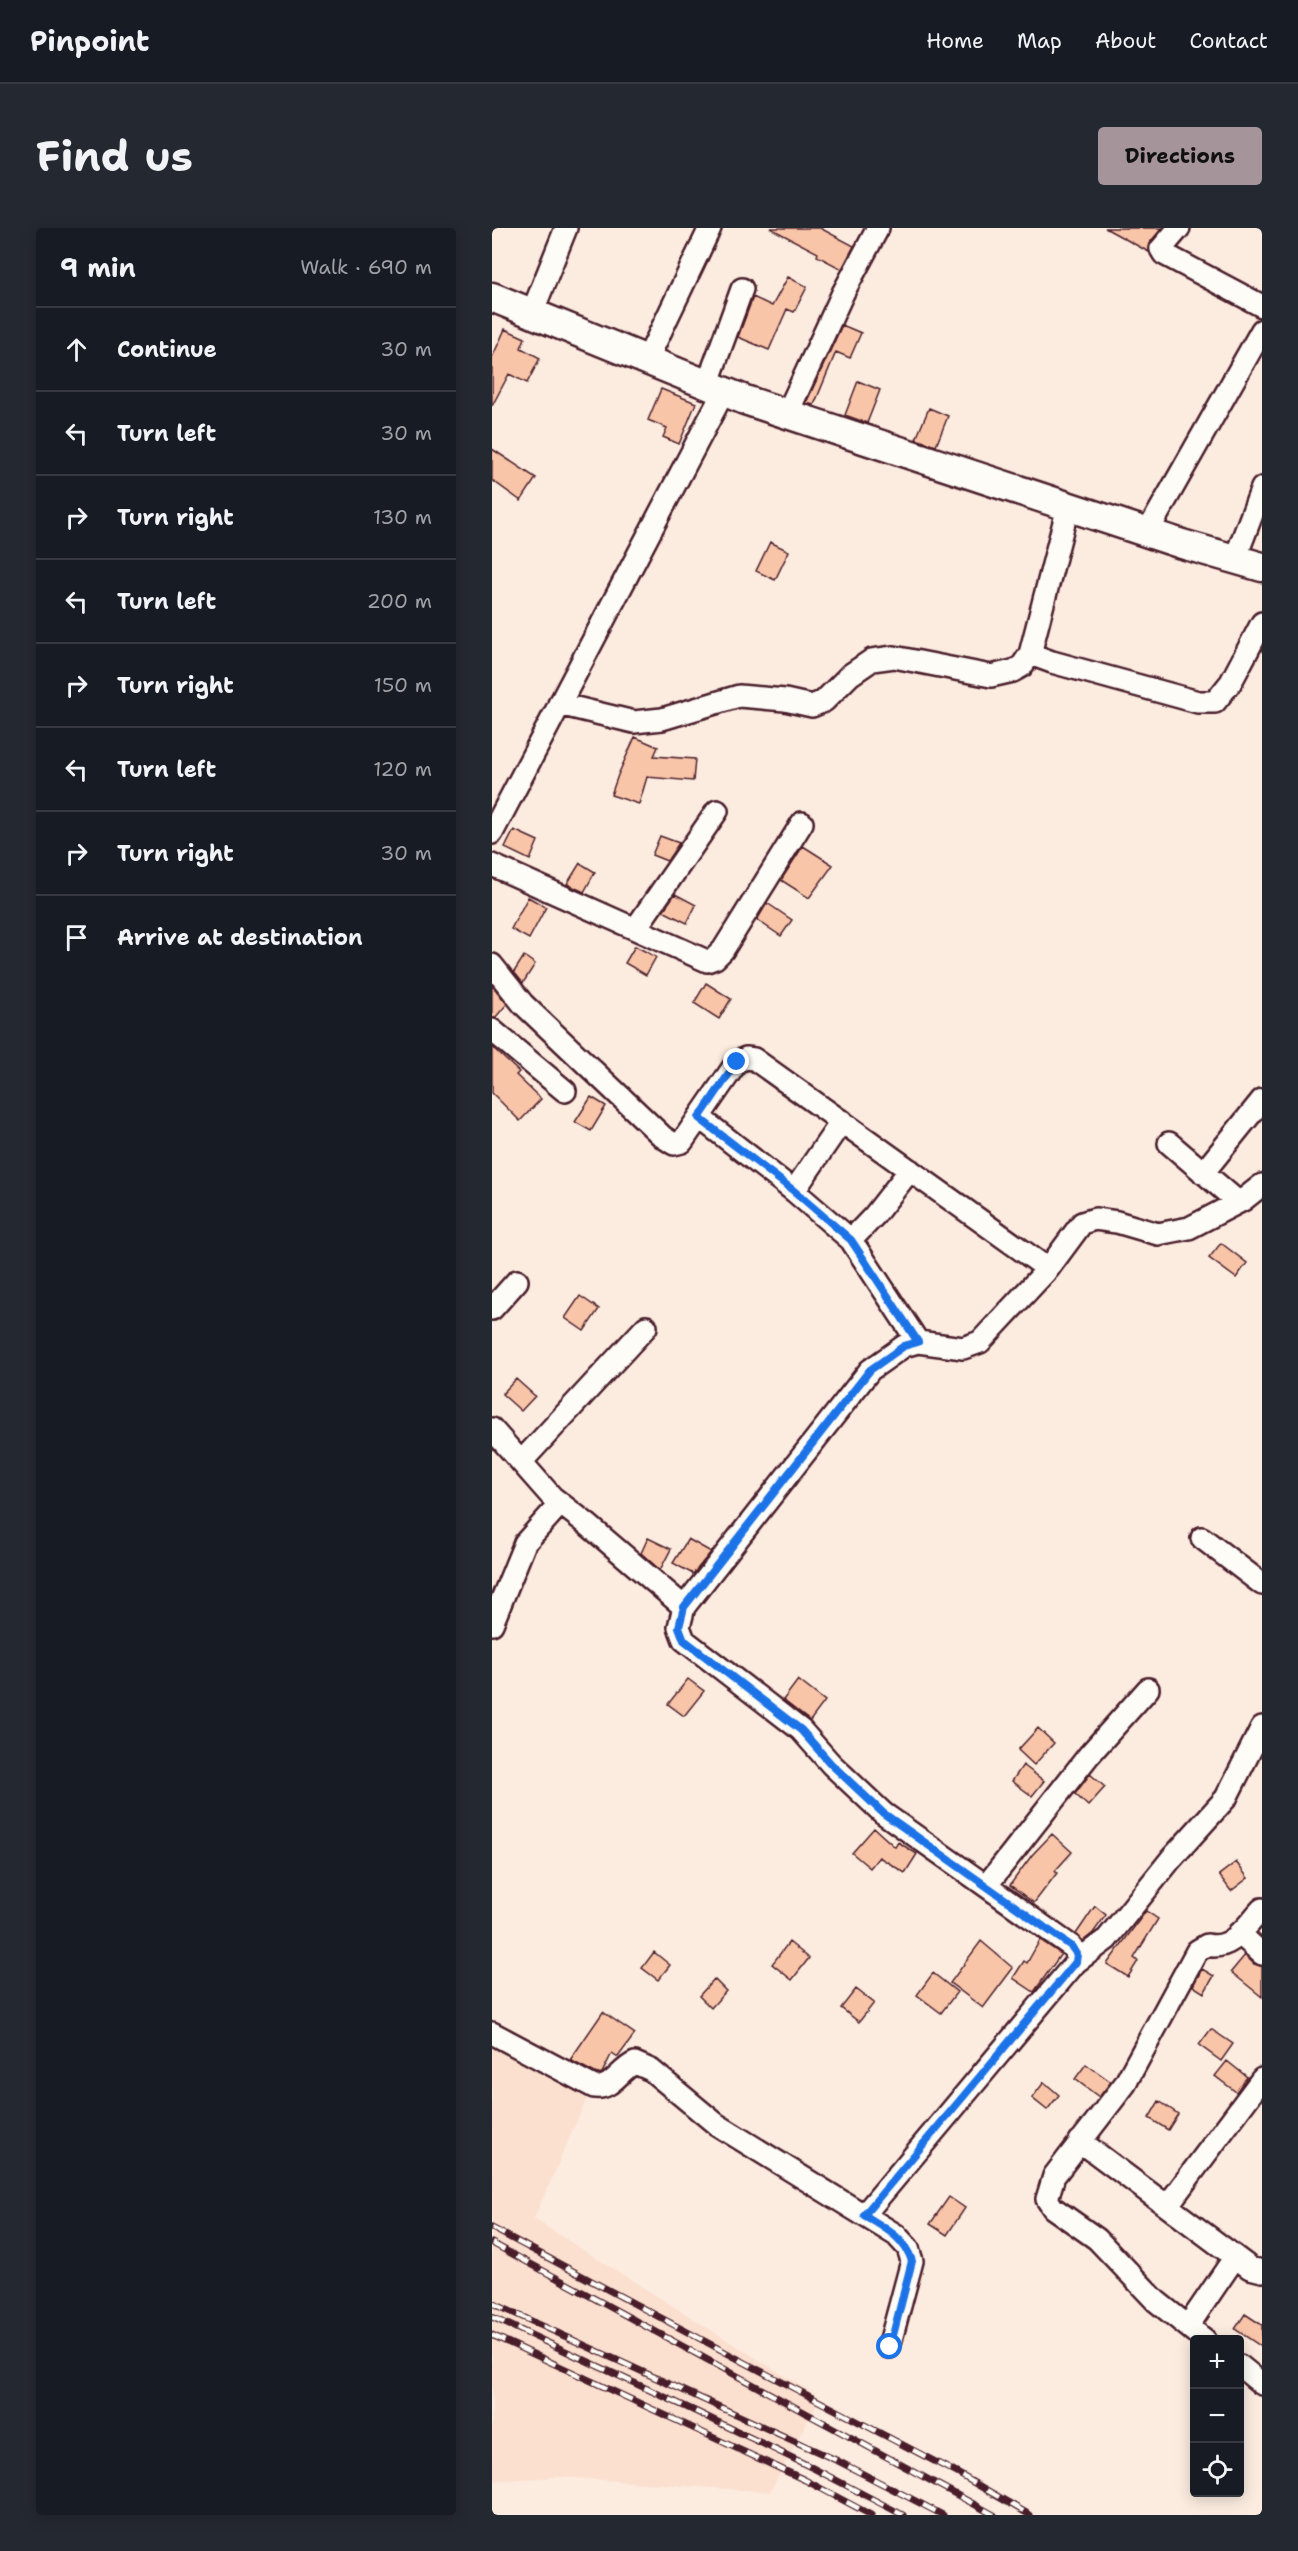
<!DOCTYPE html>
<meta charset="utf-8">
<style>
:root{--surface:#171b24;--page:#242831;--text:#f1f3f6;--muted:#9ea1a6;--line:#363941;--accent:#a6949b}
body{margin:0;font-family:"Shantell Sans",sans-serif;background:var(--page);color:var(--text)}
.controls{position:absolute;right:18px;bottom:18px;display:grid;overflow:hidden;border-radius:6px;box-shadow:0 3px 15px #0003}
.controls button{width:54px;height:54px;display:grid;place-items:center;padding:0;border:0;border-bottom:2px solid var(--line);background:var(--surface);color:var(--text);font:30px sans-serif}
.stop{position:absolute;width:18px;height:18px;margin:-14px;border:4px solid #1a73e8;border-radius:50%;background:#fff}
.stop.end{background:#1a73e8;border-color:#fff;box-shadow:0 2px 6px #0008}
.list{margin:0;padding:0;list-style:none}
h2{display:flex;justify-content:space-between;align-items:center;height:78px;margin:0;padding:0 24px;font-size:26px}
h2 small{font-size:20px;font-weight:400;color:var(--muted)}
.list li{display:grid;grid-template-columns:39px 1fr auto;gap:18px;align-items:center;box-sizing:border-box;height:84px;padding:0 24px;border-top:2px solid var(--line)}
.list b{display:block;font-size:22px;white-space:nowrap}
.list em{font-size:20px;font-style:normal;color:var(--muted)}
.icon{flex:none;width:33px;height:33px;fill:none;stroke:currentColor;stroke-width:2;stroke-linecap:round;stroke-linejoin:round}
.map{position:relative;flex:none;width:770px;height:2287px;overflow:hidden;border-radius:6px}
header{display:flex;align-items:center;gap:36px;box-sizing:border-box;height:84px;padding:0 30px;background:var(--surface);border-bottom:2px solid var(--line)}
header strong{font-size:28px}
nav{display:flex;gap:33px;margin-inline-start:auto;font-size:21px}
.intro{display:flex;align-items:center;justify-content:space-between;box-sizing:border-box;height:144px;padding:0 36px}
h1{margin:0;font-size:42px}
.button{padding:15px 27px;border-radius:6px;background:var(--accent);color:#111;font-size:21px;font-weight:700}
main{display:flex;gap:36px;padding:0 36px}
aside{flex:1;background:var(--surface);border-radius:6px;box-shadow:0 3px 15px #0003}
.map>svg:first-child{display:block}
.built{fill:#fbe0d0}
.building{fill:#f9c5a9;stroke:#4a1f2b;stroke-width:1.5}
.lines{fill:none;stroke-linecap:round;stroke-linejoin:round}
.street-casing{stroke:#4a1f2b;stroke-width:26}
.secondary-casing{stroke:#4a1f2b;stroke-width:33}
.street{stroke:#fdfcf7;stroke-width:21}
.secondary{stroke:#fdfcf7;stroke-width:28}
.rail-casing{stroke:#4a1f2b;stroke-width:7}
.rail{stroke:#fdfcf7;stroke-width:4.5;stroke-dasharray:14;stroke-linecap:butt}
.route{stroke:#1a73e8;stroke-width:8}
</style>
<header>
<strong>Pinpoint</strong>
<nav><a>Home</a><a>Map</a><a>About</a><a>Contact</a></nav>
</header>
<div class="intro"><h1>Find us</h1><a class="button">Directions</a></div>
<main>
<aside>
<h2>9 min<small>Walk · 690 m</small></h2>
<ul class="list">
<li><svg class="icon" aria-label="ahead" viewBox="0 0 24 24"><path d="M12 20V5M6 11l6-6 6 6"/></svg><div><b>Continue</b></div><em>30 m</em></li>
<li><svg class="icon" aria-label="left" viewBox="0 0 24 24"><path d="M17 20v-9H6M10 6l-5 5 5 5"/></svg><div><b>Turn left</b></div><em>30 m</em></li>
<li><svg class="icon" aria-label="right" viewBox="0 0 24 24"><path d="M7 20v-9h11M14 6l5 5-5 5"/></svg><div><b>Turn right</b></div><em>130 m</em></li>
<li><svg class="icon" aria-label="left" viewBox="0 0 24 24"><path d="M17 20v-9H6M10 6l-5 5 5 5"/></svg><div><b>Turn left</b></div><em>200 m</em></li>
<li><svg class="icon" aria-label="right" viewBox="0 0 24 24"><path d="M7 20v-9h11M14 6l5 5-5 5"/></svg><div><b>Turn right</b></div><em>150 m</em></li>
<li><svg class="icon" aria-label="left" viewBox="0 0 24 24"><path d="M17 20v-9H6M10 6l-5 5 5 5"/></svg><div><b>Turn left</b></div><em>120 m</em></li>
<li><svg class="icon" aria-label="right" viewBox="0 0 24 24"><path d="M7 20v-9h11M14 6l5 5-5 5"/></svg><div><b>Turn right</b></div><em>30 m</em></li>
<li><svg class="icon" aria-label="arrive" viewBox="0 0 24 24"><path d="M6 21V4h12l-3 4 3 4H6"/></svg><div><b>Arrive at destination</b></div></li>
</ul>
</aside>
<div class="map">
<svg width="770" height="2287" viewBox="0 0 770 2287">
<rect width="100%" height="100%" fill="#fcece0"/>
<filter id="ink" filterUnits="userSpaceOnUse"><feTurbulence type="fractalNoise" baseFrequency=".0167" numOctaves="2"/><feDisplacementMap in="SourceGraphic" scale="12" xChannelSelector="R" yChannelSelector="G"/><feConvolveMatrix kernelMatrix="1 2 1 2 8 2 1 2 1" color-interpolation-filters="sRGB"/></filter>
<g filter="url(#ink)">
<path class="built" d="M 0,1819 L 96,1868 L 42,1991 L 328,2170 L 278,2264 L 66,2249 L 0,2253 Z"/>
<path class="building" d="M 278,0 L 328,0 L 362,18 L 350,41 L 325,28 L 326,25 Z
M 613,0 L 670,0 L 659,13 L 657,24 Z
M 296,49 L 315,59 L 302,84 L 295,81 L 277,122 L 246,109 L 261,69 L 280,78 Z
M 350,97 L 369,105 L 358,130 L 344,124 L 322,177 L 314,175 Z
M 13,101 L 33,110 L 29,120 L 48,130 L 35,155 L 17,146 L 0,178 L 0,130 Z
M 366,153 L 388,162 L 375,195 L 353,187 Z
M 169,161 L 204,175 L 187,216 L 171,209 L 175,200 L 156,192 Z
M 437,180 L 456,188 L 444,218 L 424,211 Z
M 0,221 L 44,250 L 29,273 L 0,252 Z
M 278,314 L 297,323 L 283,352 L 264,343 Z
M 143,509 L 166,519 L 162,528 L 203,531 L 201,553 L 155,549 L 147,576 L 119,567 L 126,547 Z
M 22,602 L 46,613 L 38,632 L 13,620 Z
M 168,608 L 187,615 L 175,633 L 160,627 Z
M 311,618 L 341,637 L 317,670 L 289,652 Z
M 88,635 L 103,644 L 92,664 L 75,656 Z
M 183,666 L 204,677 L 195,695 L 171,683 Z
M 36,669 L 54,679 L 37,711 L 19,701 Z
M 275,675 L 300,692 L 289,708 L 265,692 Z
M 143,718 L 164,729 L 154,747 L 133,735 Z
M 32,728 L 43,736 L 31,755 L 22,744 Z
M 214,755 L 239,771 L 227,791 L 202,775 Z
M 0,757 L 15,776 L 3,790 L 0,790 Z
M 0,819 L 27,844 L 24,847 L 49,871 L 28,893 L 0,865 Z
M 99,869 L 114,878 L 99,903 L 83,894 Z
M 729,1015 L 755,1035 L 744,1050 L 717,1030 Z
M 88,1068 L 107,1081 L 92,1103 L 73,1090 Z
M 24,1151 L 43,1168 L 29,1183 L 10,1166 Z
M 156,1310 L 179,1321 L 168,1342 L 149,1325 Z
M 196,1311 L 219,1324 L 201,1346 L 181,1335 Z
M 196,1451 L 212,1463 L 192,1488 L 176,1476 Z
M 306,1452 L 333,1473 L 318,1493 L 291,1472 Z
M 546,1500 L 562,1515 L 542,1537 L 526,1522 Z
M 531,1537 L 552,1553 L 540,1568 L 520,1553 Z
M 598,1546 L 613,1559 L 596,1578 L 583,1566 Z
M 382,1600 L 403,1619 L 406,1614 L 425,1626 L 413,1645 L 387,1629 L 378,1640 L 360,1625 Z
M 560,1606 L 580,1624 L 563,1643 L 565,1645 L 542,1675 L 518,1657 L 540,1627 Z
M 744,1634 L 756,1650 L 739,1663 L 727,1647 Z
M 603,1678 L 614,1687 L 601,1705 L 591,1713 L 584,1706 Z
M 654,1683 L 666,1691 L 642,1730 L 646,1733 L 636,1749 L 615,1736 Z
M 548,1712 L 569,1726 L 542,1764 L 521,1750 L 532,1733 L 535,1735 Z
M 489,1713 L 521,1740 L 491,1780 L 458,1755 Z
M 297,1714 L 317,1730 L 300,1752 L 280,1736 Z
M 162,1724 L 178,1737 L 166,1752 L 150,1740 Z
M 753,1727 L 762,1736 L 770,1738 L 770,1769 L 739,1744 Z
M 710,1741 L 722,1748 L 712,1765 L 701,1758 Z
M 441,1745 L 465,1764 L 449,1785 L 425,1767 Z
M 222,1751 L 234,1763 L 219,1780 L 207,1768 Z
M 364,1761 L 382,1775 L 367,1794 L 349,1780 Z
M 111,1784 L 143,1806 L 126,1829 L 120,1825 L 110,1845 L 105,1846 L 78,1832 Z
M 719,1801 L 741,1816 L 729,1833 L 707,1817 Z
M 735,1833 L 755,1849 L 744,1864 L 723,1848 Z
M 594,1836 L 619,1854 L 607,1869 L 583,1851 Z
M 552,1854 L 567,1867 L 555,1882 L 540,1870 Z
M 667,1873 L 686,1886 L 676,1902 L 657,1890 Z
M 457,1969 L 473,1980 L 455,2007 L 438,1996 Z
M 753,2086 L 770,2097 L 770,2119 L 743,2101 Z"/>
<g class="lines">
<g class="street-casing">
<path id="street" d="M 687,0 L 669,21 L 672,26 L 770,78
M 40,85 L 74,0
M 155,132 L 218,0
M 215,157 L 250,61
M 295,186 L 351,65 L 386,0
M 655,305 L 770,102
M 743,331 L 770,260
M 538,426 L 560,434 L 706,474 L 723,474 L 739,454 L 770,395
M 67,476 L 142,494 L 170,491 L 247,468 L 293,472 L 320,478 L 332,473 L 358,447 L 380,432 L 402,429 L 499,448 L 521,443 L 530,438 L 538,426 L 576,279
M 0,605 L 232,163
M 0,637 L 215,733 L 223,730 L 231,722 L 310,595
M 144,700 L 225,583
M 0,737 L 31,776 L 171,909 L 182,916 L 190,914 L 245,834 L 254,830 L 262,831 L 556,1041
M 0,802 L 73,863
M 207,889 L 302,963 L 359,1012 L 426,1114
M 677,915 L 746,974
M 711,945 L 770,872
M 302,963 L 350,893
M 359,1012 L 382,988 L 418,942
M 0,1081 L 25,1053
M 0,1201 L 60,1269 L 95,1296 L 192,1379
M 29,1234 L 154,1099
M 710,1310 L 770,1356
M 0,1396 L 33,1315 L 68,1276
M 494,1658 L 597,1527 L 656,1461
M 747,1705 L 770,1726
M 584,1734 L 615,1711 L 679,1631 L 734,1570 L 770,1499
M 0,1805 L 102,1859 C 120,1862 127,1842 143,1835 L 159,1842 L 224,1896 L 404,2007 L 416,2020 L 420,2033 L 397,2119
M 588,1913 L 758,2040 L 770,2043
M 675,1978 L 770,1851
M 372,1987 L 584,1734 L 585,1726 L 579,1718 L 391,1585 L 339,1536 L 309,1502 L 192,1412 L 187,1399 L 192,1379 L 378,1142 L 412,1118 L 426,1114 L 471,1120 L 488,1114 L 556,1041 L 590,995 L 603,991 L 625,994 L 666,1006 L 697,1000 L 751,972 L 770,957
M 696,2098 L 743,2029
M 713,2112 L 664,2073 L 605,2011 L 561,1980 L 555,1971 L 562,1948 L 633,1856 L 705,1723 L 715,1717 C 740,1723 754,1698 770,1681
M 748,2138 L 770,2156"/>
</g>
<g class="secondary-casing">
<path id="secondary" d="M 0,69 L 253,172 L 690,316 L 770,339"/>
</g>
<use href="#street" class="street"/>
<use href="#secondary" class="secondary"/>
<g class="rail-casing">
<path id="rail" d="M 0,2000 L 265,2141 L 465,2245 L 538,2287
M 0,2015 L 502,2287
M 0,2075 L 346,2233 L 451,2287
M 0,2089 L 205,2184 L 319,2239 L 411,2287
M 0,2107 L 313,2252 L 379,2287"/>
</g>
<use href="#rail" class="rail"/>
</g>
</g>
<g class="lines" filter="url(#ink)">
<path class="route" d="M 245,834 L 207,890 L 302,963 L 359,1012 L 426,1114 L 412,1118 L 378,1142 L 192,1379 L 187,1399 L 192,1412 L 309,1502 L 339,1536 L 391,1585 L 579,1718 L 585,1726 L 584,1734 L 372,1987 C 393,2000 412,2009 420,2033 L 398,2119"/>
</g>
</svg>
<div class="controls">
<button>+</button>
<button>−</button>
<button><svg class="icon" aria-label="locate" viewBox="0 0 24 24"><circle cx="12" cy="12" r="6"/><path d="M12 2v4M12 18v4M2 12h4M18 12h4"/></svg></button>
</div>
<div class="stop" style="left:398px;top:2119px"></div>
<div class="stop end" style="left:245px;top:834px"></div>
</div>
</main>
